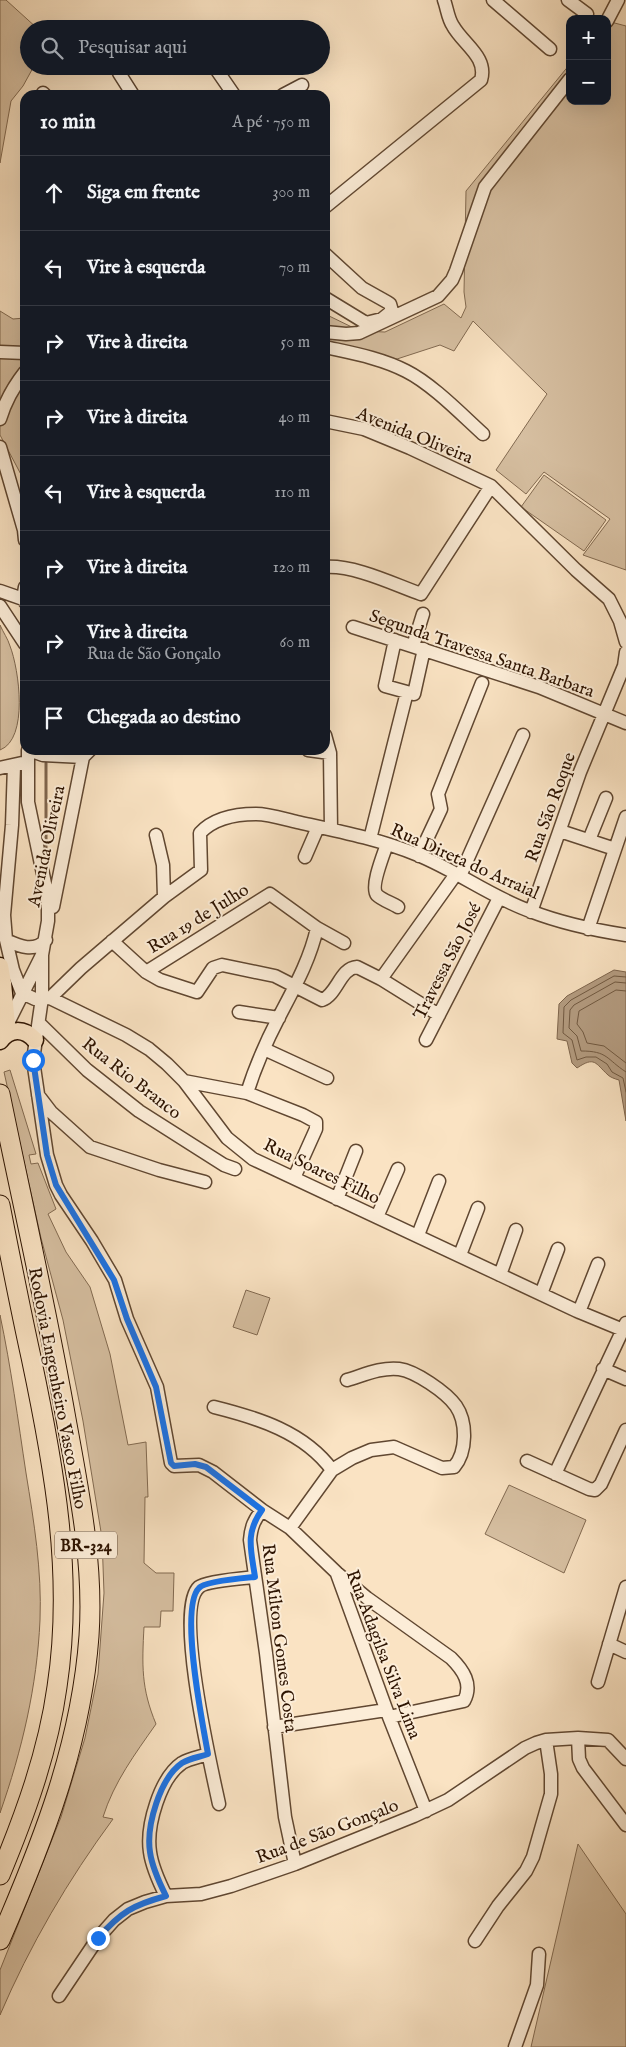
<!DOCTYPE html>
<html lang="pt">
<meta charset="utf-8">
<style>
:root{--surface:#171b24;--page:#20242c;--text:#f1f3f6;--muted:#9ea1a6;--line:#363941}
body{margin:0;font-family:"IM FELL English",serif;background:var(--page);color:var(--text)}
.controls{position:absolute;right:15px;top:15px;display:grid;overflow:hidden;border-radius:10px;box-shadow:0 5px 20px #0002}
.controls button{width:45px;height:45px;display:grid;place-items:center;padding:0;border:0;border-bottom:1px solid var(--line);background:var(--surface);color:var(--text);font:25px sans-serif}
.stop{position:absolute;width:15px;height:15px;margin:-11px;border:4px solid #1a73e8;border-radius:50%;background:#fff}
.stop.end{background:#1a73e8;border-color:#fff;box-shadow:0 1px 5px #0008}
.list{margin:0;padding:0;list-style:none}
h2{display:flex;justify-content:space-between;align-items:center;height:65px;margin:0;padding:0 20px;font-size:21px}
h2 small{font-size:16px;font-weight:400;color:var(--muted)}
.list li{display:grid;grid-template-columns:32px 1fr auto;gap:15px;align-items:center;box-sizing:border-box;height:75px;padding:0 20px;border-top:1px solid var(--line)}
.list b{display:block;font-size:19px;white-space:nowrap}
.list p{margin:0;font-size:16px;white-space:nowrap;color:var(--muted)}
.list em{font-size:16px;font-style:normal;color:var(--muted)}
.icon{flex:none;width:28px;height:28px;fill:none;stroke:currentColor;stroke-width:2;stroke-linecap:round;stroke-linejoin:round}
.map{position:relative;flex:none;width:626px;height:2047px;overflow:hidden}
.search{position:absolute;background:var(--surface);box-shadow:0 5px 20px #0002;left:20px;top:20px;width:310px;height:55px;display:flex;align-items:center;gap:12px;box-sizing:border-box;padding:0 18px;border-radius:28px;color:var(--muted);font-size:19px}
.panel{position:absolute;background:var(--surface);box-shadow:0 5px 20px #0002;left:20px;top:90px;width:310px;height:665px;border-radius:15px}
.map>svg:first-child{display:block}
.green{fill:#d7c0a2;stroke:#826a51}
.water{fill:#b49c81;stroke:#7e654d}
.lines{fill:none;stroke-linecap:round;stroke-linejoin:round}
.shore{stroke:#705840;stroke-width:1}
.stream{stroke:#7e654d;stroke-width:3}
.minor-casing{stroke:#604731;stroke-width:15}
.major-casing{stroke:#2d1300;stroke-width:19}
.highway-casing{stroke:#2d1300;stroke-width:21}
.minor{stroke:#fcedd8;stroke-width:12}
.major{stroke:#fae3c3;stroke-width:16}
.highway{stroke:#fae3c3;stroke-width:19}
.route{stroke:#1a73e8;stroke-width:6}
.labels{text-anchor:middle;stroke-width:4;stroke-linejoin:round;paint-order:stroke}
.shield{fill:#fcedd8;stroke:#6b5441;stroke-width:1}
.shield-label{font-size:16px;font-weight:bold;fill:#2d1300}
.street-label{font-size:18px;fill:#2d1300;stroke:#fcedd8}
</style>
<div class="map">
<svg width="626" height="2047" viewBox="0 0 626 2047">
<rect width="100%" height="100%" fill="#fae3c3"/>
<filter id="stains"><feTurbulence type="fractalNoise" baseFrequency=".004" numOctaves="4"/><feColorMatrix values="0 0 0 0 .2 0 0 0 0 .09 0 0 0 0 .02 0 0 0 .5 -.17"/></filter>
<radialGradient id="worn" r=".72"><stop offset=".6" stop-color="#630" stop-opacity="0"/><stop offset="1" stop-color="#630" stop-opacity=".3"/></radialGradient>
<path class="green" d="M 0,0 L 6,0 L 38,29 L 29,29 L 29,66 L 34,66 L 23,86 L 11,101 L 0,163 Z
M 607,21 L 626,26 L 626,570 L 583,555 L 610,519 L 544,472 L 526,494 L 496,470 L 547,394 L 473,321 L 454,351 L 440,345 L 397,359 L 325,342 L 325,314 L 360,331 L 385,332 L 444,304 L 461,318 L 466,307 L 464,292 L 466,191 L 570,64 L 570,101 L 607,101 Z
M 0,311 L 13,319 L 25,318 L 25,482 L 0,435 Z
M 544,475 L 606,520 L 584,551 L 521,507 Z
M 0,625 C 3,632 8,639 10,646 C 19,669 29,739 0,750 Z
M 10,1070 L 36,1154 L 29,1155 L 31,1164 L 38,1163 L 56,1209 L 48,1214 L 66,1252 L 90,1287 L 110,1354 L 128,1445 L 146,1442 L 148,1497 L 145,1497 L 144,1563 L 156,1573 L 174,1573 L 173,1611 L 161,1611 L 160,1627 L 144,1627 C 142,1665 141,1688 156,1724 C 135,1754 114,1782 103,1817 L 113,1819 C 68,1880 30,1945 0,2015 L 0,1970 L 61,1817 L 85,1738 L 98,1674 L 104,1593 L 102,1538 L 83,1421 L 63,1320 L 41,1238 L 4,1072 Z
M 246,1290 L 270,1298 L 257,1335 L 233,1327 Z
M 0,1315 C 11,1367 18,1420 26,1473 C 34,1522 42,1571 40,1620 C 37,1687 22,1750 0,1813 Z
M 509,1485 L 586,1520 L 564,1573 L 485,1534 Z
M 578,1844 L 626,1914 L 626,2047 L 531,2047 Z"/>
<path class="water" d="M 614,970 L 626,972 L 626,1121 L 619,1080 C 615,1079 610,1077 608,1075 C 595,1063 595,1056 577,1068 L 572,1063 L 567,1041 L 557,1039 L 559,1004 L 567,996 Z"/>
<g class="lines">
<path class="shore" d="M 626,977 L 614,976 L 571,1000 L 564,1007 L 563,1033 L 572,1040 L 577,1060 L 586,1057 L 596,1057 L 607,1064 L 612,1072 L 623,1078 L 626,1092
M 626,983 L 615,982 L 574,1005 L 570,1010 L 569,1028 L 577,1036 L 581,1051 C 608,1051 606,1059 626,1072
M 626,991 L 616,990 L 579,1011 L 577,1024 L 583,1032 L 587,1043 L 604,1046 L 626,1063"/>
<path class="stream" d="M 44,862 L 46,858 L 46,763"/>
<g class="minor-casing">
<path id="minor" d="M 493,0 L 550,49
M 568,0 L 587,14
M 607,21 L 618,0
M 214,66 L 234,95
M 119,73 L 133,95
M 43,93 L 45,95
M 283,95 L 302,85
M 325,207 L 481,80 C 488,57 463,44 453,26 C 448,19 447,8 444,0
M 325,254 L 362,288 L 387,302 L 390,304 L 392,311 L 382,319 L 366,323 L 325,298
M 325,332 L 346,334 L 359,333 L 438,296 L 452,280 L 456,271 L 485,187 L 570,79
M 325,347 C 352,353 381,358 406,371 C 432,384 461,414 483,434
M 0,352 L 25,353
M 0,419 C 5,402 14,386 25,372
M 325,421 L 364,429 L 410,448 L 491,486 L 576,570 L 609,599 L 620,621 L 626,642
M 0,447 L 24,530 L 25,540
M 325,567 C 355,565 393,584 421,594 L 491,486
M 0,591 L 23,599 L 25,602
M 23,599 L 25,587
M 0,606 L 25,644
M 353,627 L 539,687 L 626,723
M 395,640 L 385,686 L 414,694 L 424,649
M 413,646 L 423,614
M 325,735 L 330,753 L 331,829
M 29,750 L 43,755 L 83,757
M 308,750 L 330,753
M 14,766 L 12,825 L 4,915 L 6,940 L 13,970 L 22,993 L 35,999 L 50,998 L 126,1035 L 149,1049 L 167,1064 L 184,1081 L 227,1138 L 253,1159 L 577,1311 L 623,1330
M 0,768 L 22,763
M 560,831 L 615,849
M 156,835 L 163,865 L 164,897
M 370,839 L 407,692
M 589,840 L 606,798
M 387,844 C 384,853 370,887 377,895 C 382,900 392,903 398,907
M 419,856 L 441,809 L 438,794 L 482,683
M 305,857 L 318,827
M 460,876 L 523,735
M 53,907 L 83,757 L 90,750
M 531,912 L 580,772 L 624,666 L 626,652
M 588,929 L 626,817
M 6,940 C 19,946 34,953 46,940
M 112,941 L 146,972 L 160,980 L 197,992 L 213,968 L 222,965 L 275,976 L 322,1000 C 337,995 340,968 357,967 L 381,979 L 439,1015
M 42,955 L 42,998 L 33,1060 L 47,1155 L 56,1185 L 61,1195 L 92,1241 L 115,1280 L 127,1319 L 157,1387 L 171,1463 L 174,1466 L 199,1465 L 213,1472 L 262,1510 L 290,1528 L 337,1573 L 367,1598 L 451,1658 C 463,1670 473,1684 464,1701 L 389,1717
M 146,972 L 270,894 L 317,928 L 344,943
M 381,979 L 456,874
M 50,998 L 81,968 L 164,897 L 201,870 L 200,833 C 214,818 236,814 256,814 C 269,814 284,819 297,822 C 338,831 379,839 418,855 C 457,871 491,897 530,911 C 561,923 593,930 626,935
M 239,1012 L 279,1018
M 39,1023 L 87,1070 L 139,1111 L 224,1165 L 235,1169
M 7,1025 L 42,955 L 48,921 L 48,898 L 28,802 L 28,750
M 426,1040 L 499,898
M 264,1049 L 327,1078
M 184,1081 L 247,1093 L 303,1115 L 316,1122 L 316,1129 L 294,1178
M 247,1093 C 255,1067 266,1042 279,1017 C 294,988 310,960 317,928
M 38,1095 L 51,1112 L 90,1147 L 159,1170 L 205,1182
M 337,1199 L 356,1151
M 377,1217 L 398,1169
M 418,1235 L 439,1181
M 460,1255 L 478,1208
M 500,1275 L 516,1230
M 541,1294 L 558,1249
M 579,1312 L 598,1264
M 603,1369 L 626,1379
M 214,1407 C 258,1418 304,1432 332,1470
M 527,1461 L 589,1489 L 595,1490 L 601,1484 L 626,1430
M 555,1474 L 626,1323
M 262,1510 C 254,1520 251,1527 250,1540 L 266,1653 L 285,1817 L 295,1864
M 290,1528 L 332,1470 L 352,1458 L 371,1450 L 394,1447 L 442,1468 L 454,1467 C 467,1452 467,1422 456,1406 C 446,1392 415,1371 399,1369 C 381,1367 364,1375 347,1380
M 337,1574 L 389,1717 L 426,1811
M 609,1644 L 626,1652
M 598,1682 L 626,1587
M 274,1727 L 386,1710
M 578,1738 L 579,1759 L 583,1768 L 626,1825
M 219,1804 C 212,1771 174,1609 199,1587 C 206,1581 245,1578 255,1577
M 166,1896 C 159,1882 152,1867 150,1852 C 146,1826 160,1778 182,1763 C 190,1758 200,1757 208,1754
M 475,1941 L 498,1906 L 526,1871 L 533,1857 L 551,1794 L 551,1774 L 546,1740
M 59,1996 L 98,1938 L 114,1920 L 128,1909 L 145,1902 L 166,1896 L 201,1894 L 231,1886 L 295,1864 L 414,1816 L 448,1800 L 525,1748 L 536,1743 L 546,1740 L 578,1738 L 608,1740 L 626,1759
M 515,2047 L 537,1985 L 539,1954"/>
</g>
<g class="major-casing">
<path id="major" d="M 0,966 L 3,983 L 7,1025 L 0,1039
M 0,1041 C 10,1028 24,1028 35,1040"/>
</g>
<g class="highway-casing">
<path id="highway" d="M 0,1094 C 22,1202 47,1310 66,1419 C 79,1490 94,1563 89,1636 C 81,1745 43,1841 0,1940
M 0,1205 C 10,1256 20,1307 31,1357 C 54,1466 74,1575 57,1687 C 48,1752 25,1815 0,1875"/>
</g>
<use href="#minor" class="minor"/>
<use href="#major" class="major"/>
<use href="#highway" class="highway"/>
</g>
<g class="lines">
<path class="route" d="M 33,1060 L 47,1155 L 56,1185 L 114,1280 L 127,1319 L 156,1387 L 171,1463 L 174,1466 L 195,1464 L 206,1467 L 262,1510 C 245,1533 251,1550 255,1577 C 245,1578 205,1581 199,1588 C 179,1608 203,1726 208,1754 C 200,1757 190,1758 182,1763 C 160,1778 146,1826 150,1852 C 152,1867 159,1882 166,1896 C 133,1905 121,1912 98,1938"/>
</g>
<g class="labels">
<rect class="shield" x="55" y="1531.5" width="62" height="27" rx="4"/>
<g class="shield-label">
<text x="86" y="1551">BR-324</text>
</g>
<g class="street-label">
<text transform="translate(415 435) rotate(22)" y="6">Avenida Oliveira</text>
<text transform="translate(482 653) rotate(19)" y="6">Segunda Travessa Santa Barbara</text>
<text transform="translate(550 807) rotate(-70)" y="6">Rua São Roque</text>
<text transform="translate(46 846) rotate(-78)" y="6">Avenida Oliveira</text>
<text transform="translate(465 861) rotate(24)" y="6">Rua Direta do Arraial</text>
<text transform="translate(198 918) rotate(-32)" y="6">Rua 19 de Julho</text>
<text transform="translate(447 961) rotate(-63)" y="6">Travessa São José</text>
<text transform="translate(132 1078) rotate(38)" y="6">Rua Rio Branco</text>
<text transform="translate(322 1171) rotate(26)" y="6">Rua Soares Filho</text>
<text transform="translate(58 1388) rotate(79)" y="6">Rodovia Engenheiro Vasco Filho</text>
<text transform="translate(280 1638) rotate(83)" y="6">Rua Milton Gomes Costa</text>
<text transform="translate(384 1654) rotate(69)" y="6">Rua Adagilsa Silva Lima</text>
<text transform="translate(327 1831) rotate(-21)" y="6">Rua de São Gonçalo</text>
</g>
</g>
<rect width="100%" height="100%" filter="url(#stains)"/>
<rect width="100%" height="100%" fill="url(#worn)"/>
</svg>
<div class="controls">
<button>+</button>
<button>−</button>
</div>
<div class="stop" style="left:33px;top:1060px"></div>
<div class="stop end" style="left:98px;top:1938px"></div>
<div class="search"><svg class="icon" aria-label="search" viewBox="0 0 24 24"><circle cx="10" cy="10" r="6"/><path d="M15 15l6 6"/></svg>Pesquisar aqui</div>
<section class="panel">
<h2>10 min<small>A pé · 750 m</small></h2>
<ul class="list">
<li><svg class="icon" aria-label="ahead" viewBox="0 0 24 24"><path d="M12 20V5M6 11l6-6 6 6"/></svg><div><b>Siga em frente</b></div><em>300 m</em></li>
<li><svg class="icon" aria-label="left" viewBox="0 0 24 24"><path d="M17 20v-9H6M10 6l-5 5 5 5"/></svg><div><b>Vire à esquerda</b></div><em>70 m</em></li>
<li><svg class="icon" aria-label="right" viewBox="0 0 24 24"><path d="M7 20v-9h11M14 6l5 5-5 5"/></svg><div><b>Vire à direita</b></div><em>50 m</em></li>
<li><svg class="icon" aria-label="right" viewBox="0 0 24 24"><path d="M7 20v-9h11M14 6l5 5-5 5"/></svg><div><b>Vire à direita</b></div><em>40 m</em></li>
<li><svg class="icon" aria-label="left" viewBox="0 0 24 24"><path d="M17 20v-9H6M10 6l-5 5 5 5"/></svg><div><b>Vire à esquerda</b></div><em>110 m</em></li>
<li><svg class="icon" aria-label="right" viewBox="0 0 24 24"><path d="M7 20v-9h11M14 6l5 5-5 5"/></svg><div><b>Vire à direita</b></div><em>120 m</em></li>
<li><svg class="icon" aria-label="right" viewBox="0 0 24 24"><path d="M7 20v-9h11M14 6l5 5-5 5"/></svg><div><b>Vire à direita</b><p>Rua de São Gonçalo</p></div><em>60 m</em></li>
<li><svg class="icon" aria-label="arrive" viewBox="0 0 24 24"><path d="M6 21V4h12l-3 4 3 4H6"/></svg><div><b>Chegada ao destino</b></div></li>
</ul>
</section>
</div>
